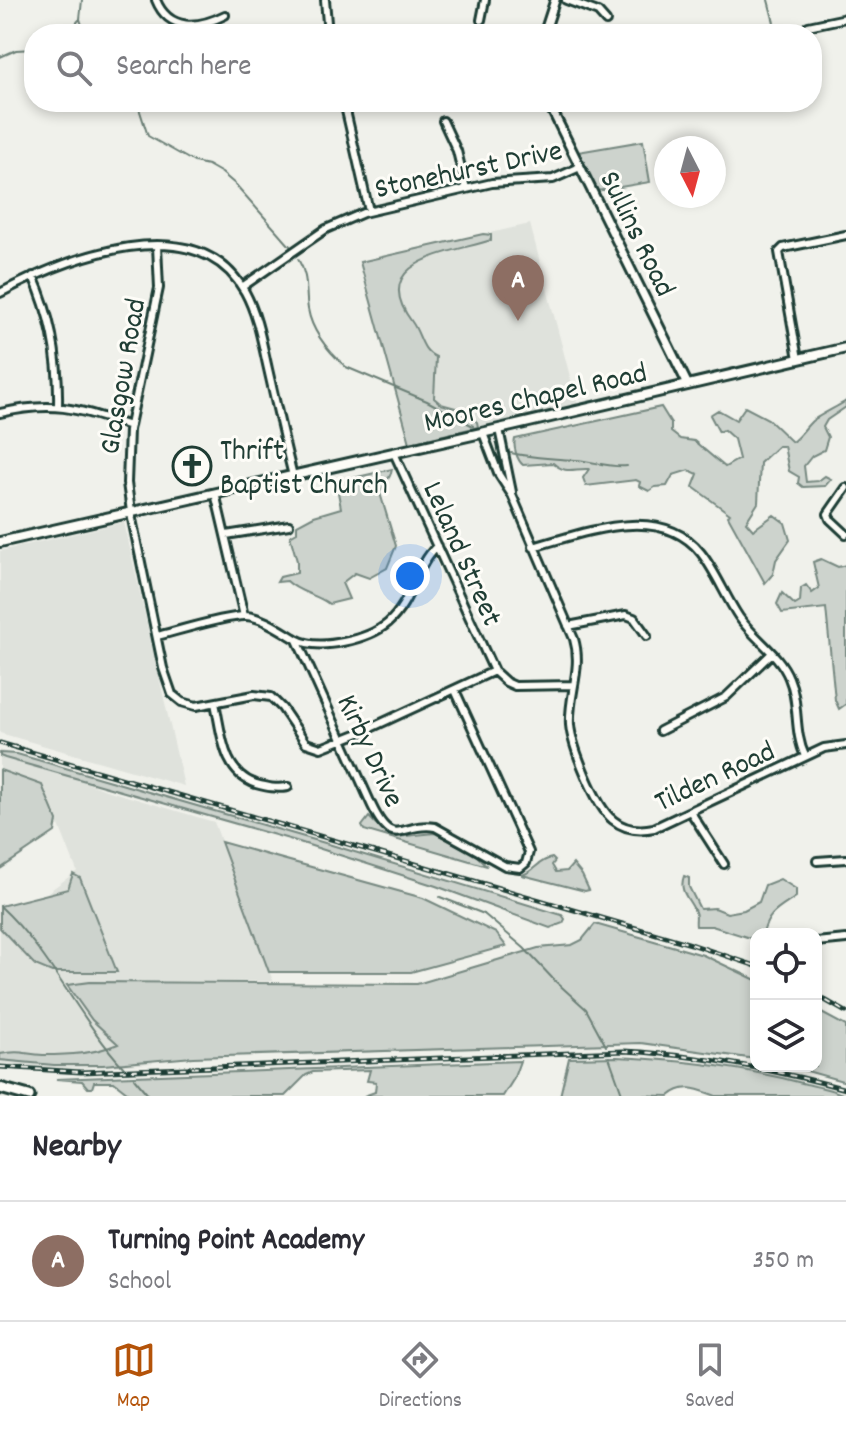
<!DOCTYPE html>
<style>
:root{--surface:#fff;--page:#f7f7f7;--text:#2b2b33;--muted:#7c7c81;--line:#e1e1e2;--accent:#b45309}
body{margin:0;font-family:Dekko,sans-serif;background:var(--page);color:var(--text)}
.controls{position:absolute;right:24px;bottom:24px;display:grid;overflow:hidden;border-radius:16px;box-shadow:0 4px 12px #0003}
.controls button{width:72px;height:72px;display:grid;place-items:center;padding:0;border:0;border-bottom:2px solid var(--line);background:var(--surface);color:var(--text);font:40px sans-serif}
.compass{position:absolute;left:654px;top:136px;width:72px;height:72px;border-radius:50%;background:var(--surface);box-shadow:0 4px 12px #0003;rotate:174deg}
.you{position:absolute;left:410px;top:576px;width:28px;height:28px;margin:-20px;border:6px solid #fff;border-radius:50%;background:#1a73e8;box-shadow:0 0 0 12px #1a73e833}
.badge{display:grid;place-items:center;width:52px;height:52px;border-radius:50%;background:var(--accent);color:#fff;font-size:26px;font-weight:700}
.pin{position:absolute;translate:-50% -66px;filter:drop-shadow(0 2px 4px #0008)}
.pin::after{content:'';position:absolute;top:42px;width:28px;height:24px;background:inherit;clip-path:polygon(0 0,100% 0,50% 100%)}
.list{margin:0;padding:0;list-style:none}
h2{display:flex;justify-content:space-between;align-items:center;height:104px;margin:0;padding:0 32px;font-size:34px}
h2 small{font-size:26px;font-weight:400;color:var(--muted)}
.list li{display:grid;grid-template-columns:52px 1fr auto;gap:24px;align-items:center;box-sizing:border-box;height:120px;padding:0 32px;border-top:2px solid var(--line)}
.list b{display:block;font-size:30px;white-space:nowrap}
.list p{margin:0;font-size:26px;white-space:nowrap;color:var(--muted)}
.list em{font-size:26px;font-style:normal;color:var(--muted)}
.icon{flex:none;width:44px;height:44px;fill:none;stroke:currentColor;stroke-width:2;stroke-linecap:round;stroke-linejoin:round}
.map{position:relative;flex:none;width:846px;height:1096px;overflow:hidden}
.search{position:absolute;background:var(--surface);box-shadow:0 4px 12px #0003;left:24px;right:24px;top:24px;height:88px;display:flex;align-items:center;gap:20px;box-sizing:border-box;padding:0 28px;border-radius:32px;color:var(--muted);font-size:30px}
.sheet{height:224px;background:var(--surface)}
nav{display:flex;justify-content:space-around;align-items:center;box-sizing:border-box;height:112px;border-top:2px solid var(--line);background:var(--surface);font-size:22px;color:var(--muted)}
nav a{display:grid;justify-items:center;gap:4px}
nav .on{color:var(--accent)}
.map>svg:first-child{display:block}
.built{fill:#dfe2dc}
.green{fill:#cdd3cd;stroke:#768880;stroke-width:2}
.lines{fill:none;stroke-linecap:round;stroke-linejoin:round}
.stream{stroke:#6c8077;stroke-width:2}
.minor-casing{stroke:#1f3d34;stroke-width:12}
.tertiary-casing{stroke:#1f3d34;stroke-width:13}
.secondary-casing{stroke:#1f3d34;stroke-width:14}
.primary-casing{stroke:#1f3d34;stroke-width:15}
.minor{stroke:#fdfcf7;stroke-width:6}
.tertiary{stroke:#fdfcf7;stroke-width:7}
.secondary{stroke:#fdfcf7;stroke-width:8}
.primary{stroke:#fdfcf7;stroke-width:9}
.rail-casing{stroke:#1f3d34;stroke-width:5}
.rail{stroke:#fdfcf7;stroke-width:2;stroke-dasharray:6;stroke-linecap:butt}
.labels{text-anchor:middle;stroke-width:6;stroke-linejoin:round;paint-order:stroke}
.street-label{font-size:30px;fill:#1f3d34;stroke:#fdfcf7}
.poi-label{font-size:30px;fill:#1f3d34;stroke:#fdfcf7;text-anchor:start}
</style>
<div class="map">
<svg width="846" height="1096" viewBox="0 0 846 1096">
<rect width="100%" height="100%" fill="#f0f1eb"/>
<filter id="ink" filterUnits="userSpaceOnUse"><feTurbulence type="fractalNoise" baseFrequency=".0125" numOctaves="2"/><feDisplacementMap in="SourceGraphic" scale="16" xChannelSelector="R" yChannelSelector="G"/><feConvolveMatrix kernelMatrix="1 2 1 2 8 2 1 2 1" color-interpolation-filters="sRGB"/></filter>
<g filter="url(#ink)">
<path class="built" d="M 530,224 L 578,407 L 410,445 L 361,262 Z
M 124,522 L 175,747 L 184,786 L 0,733 L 0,551 Z
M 0,750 L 106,790 L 214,822 L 273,981 L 121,981 L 153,1063 L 83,1068 L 29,1067 L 0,1063 L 0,927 L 77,871 L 59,825 L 0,865 Z"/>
<path class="green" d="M 643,141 L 650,182 L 597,191 L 578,152 Z
M 483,234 L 491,235 L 491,240 C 452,253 366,260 412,322 C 421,334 421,351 436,357 L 434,398 L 441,404 L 459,409 L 477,422 L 478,427 L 410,443 L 360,262 Z
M 846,401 L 846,407 L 827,420 L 823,427 L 828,437 L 824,450 L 812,456 L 804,466 L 806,482 L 818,481 L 825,476 L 831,479 L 825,486 L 803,487 L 798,483 L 799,477 L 789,471 L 784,446 L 778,446 L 760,463 L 758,503 L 746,522 L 753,530 L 774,515 L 785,523 L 790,540 L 776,560 L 773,574 L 765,583 L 728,516 L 730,514 L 693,487 L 698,474 L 689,470 L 673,475 L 667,486 L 655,487 L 649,491 L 639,486 L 640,482 L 636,480 L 586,486 L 583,478 L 589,469 C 574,468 566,475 553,463 L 523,465 C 517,460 513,447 515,439 L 661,407 L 671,423 L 671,432 L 680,439 L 694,441 L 725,467 L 739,459 L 734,439 L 724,430 L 719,432 L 710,415 L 718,410 L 736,420 L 745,407 L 768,419 L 792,442 C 800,436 804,429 811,422 C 816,417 837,407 846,401 Z
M 392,469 C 391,479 383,484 380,493 L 396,546 L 387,568 L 369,578 L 355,573 L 342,583 L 349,599 L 329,604 C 316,594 299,593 287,581 L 277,582 L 280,577 L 297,573 L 297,561 L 290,536 L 297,532 L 297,525 L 314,516 L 341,508 L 336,482 Z
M 821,559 L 838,567 L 846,565 L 846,704 L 839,709 L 835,700 L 826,608 L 782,613 L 777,604 L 782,593 L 795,605 L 800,602 L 801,588 L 806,585 L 812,593 L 819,588 L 813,562 Z
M 0,753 L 17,754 L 325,843 L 562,915 L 565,919 L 563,923 L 550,928 L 436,886 L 296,841 L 5,758 L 0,756 Z
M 0,770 L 42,785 L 57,821 L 55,832 L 0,869 Z
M 369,817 L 386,834 L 396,837 L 435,833 L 475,854 L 487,866 L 364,830 L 362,826 Z
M 221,842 L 423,898 L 496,933 L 506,946 L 411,972 L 269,972 Z
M 552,858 L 555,861 L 552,865 L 556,872 L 567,871 L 573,864 L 582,875 L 589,890 L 585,891 L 522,875 C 534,872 538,860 552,858 Z
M 73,874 L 80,878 L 117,972 L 52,972 L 35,965 L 0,928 L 0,906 L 68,889 Z
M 684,876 L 689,878 L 689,887 L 700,909 L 715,908 L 727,913 L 744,910 L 759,902 L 765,885 L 780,879 L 796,889 L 796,897 C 779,909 768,912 763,934 L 756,934 L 756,940 L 712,926 L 696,926 C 695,921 697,916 695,912 C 690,899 678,892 684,876 Z
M 595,924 L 703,955 L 756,980 L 756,1059 L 641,1043 L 193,1057 L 103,1065 L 54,1065 L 0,1060 L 0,1054 C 20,1050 25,1054 43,1055 C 69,1055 94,1054 118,1044 L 92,1020 L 67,985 L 90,982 L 417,984 L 538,948 L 572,945 L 582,940 Z
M 816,1010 L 846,1026 L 846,1082 L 789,1066 L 816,1066 Z
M 617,1057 C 681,1060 744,1067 806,1084 C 819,1087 836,1090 846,1096 L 716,1096 C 699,1090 685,1082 669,1096 L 569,1094 L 560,1096 L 569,1058 Z
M 520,1061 L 513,1080 L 503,1096 L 364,1096 L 375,1092 L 376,1082 L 367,1081 L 370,1070 L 313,1072 L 306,1075 L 285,1096 L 132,1096 L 114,1082 L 94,1082 L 92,1088 L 88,1088 L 82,1081 L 56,1079 Z"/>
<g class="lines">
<path class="stream" d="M 82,0 L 80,19 L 85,34
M 768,0 L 777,34
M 67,34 L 79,20
M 0,57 L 16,50 L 34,49
M 137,102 L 148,136 L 194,162 L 208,165 L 222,173 L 236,185 L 290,246
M 298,259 C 309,277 305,290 308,309 C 312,333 329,352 346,367 L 427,401 L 473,426
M 511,453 C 533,458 554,459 576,460 C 593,461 610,468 627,466
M 440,897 L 484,914 L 524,948 L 554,980 L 586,1009 L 606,1046
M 0,906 C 51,953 78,1018 124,1068
M 609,1057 L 623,1096
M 134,1078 L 149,1096"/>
<g class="minor-casing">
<path id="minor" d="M 156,0 C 169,32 199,28 225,15
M 325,0 L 328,34
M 566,0 L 598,12 L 606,21
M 481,20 L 485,0
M 808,26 L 846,18
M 344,102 L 369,211
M 443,121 L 457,151 L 466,189
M 157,246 L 159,288 L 129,430 L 127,483 L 132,519 L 163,668 L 172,694 L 182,702 L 196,706 L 254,695 L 271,697 L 282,708 L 306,743 L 321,748 L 364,731 L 494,671
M 33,276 C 52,318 59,360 58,406
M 242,287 L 326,229 L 363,213 L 492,183 L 553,179 L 580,167
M 0,293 C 65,259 196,205 245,292 C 258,316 262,343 268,369 C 276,404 284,440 293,476
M 798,359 L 779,252 L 783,248 L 846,235
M 0,413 C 55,400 78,409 130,426
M 499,429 L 512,492
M 483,433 L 499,475 L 512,495 L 574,639 C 583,668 568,696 570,725 C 572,747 596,807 613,820 C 625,830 639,831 654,828 L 824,748 L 846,745
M 394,453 L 494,671 L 506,682 L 515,686 L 574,685
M 846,488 L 828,514 L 830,519 L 846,534
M 215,493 L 244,616
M 226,535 L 289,525
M 533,547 C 584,533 661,502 701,553 C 716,572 725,596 739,617 C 754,639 779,653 789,678 C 800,703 793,731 805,756
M 568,626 L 626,615 L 634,618 L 647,636
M 157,636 C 177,631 228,615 246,616 C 263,617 282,631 296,639 C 319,652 369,639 388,623 C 412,602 415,567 437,546
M 297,640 L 372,806 C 394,852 402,821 435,827 L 505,866 L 520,868 L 526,863 L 529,852 L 455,690
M 215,703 C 222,734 222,772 256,784 C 267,787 276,789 288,787
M 660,731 L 726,697 L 772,653
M 690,811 L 724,864
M 817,861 L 846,859
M 816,942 L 846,939"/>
</g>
<g class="tertiary-casing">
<path id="tertiary" d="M 544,34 L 555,0
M 548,102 L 688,385"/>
</g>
<g class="secondary-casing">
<path id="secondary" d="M 0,542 L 499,429 L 846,348"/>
</g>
<g class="primary-casing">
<path id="primary" d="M 0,1088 L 29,1096"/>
</g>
<use href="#minor" class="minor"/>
<use href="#tertiary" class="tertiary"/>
<use href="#secondary" class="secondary"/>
<use href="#primary" class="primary"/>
<g class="rail-casing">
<path id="rail" d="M 0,743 L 691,944 L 756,966
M 816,995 L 846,1012
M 0,1067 L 81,1072 L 624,1051 C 700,1055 772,1069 846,1089"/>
</g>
<use href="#rail" class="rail"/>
</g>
</g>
<defs>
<g id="church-ring" transform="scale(2)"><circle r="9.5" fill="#fdfcf7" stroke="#1f3d34" stroke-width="1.5"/><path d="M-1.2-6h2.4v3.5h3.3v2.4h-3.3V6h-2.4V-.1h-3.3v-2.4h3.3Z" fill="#1f3d34"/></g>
</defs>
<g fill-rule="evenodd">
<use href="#church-ring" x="192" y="466"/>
</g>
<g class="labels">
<g class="street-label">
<text transform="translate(468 168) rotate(-12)" y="10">Stonehurst Drive</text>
<text transform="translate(639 233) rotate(64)" y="10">Sullins Road</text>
<text transform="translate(121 376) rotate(-80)" y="10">Glasgow Road</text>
<text transform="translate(535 396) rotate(-13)" y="10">Moores Chapel Road</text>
<text transform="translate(464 553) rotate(66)" y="10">Leland Street</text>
<text transform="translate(372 750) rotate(65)" y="10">Kirby Drive</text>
<text transform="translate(714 775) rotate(-25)" y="10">Tilden Road</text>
</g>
<g class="poi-label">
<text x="220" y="459">Thrift<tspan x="220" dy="34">Baptist Church</tspan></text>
</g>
</g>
</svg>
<div class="controls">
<button><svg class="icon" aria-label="locate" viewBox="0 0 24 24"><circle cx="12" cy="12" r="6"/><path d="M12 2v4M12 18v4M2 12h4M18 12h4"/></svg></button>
<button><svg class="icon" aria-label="layers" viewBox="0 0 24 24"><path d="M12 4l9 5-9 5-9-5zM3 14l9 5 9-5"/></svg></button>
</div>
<svg class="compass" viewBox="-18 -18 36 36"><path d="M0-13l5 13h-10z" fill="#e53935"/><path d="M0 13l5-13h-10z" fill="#7c7c81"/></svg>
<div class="you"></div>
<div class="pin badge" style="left:518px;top:321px;background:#8d6e63">A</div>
<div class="search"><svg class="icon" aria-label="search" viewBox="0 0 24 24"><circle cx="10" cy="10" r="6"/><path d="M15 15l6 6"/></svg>Search here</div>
</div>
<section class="sheet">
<h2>Nearby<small></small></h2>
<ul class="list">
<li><span class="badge" style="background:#8d6e63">A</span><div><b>Turning Point Academy</b><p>School</p></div><em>350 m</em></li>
</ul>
</section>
<nav>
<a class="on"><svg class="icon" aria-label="map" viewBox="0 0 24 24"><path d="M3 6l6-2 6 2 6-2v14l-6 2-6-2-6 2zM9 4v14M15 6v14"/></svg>Map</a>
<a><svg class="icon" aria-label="directions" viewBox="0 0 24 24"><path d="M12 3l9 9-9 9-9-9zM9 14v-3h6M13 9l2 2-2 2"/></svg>Directions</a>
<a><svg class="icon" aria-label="saved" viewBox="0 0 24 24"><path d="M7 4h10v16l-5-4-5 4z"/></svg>Saved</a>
</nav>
